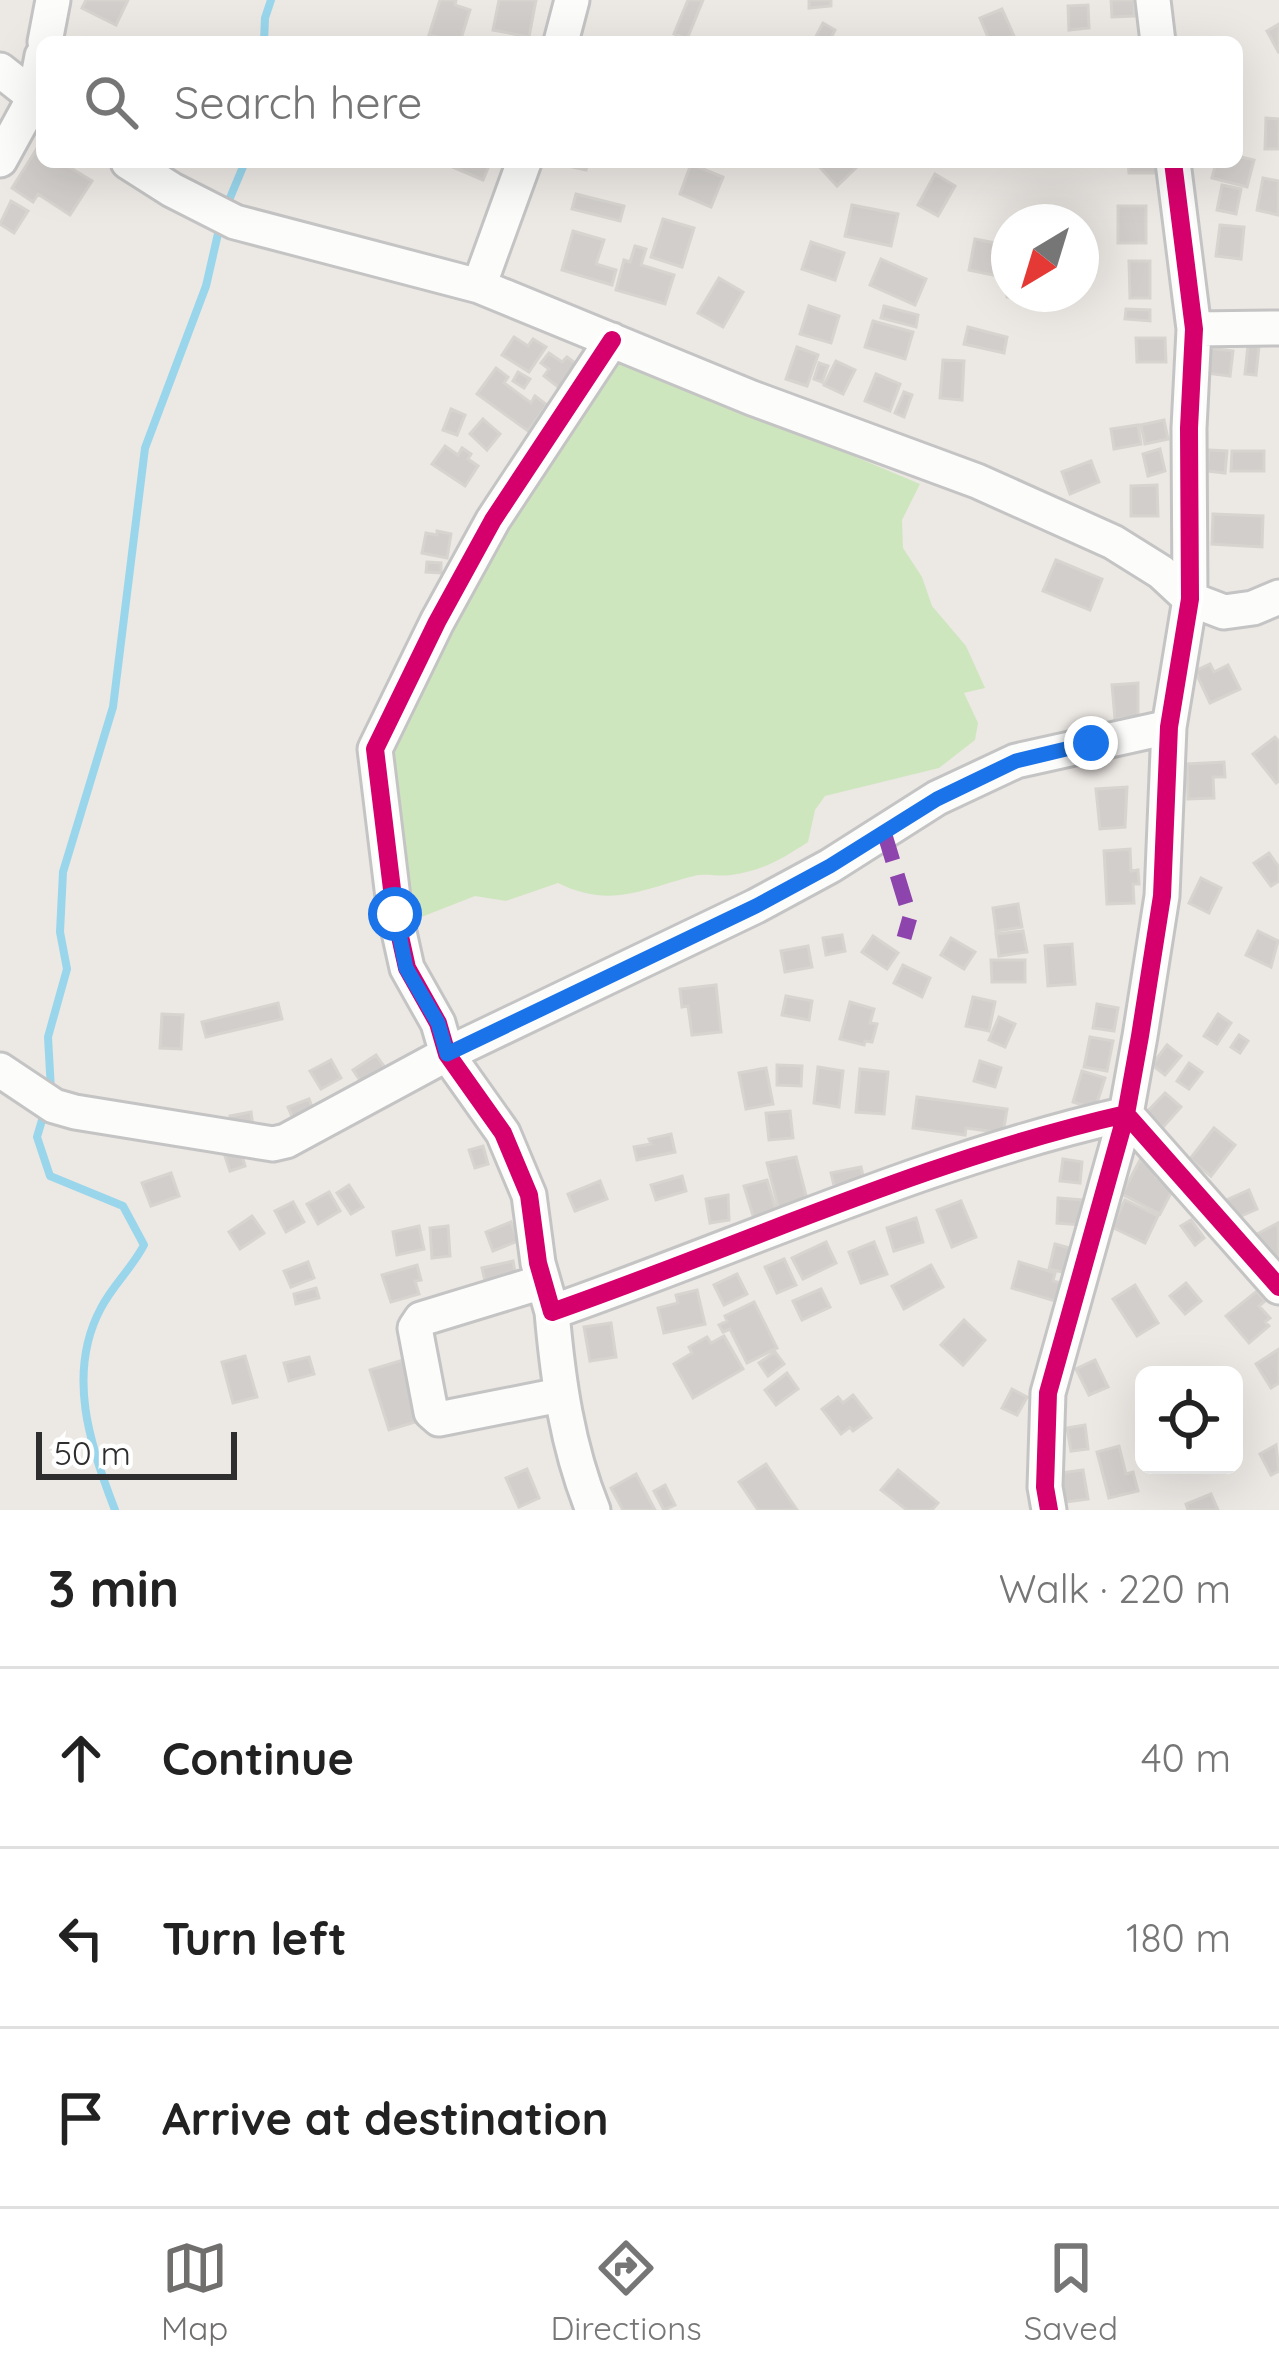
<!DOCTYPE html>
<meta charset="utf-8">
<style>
:root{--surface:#fff;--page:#f6f6f6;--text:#222;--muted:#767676;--line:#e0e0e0;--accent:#706f6e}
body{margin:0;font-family:Quicksand,sans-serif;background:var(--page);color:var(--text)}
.controls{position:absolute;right:36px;bottom:36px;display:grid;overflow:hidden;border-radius:18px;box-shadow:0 12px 48px #0002}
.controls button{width:108px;height:108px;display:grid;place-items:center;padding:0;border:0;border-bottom:3px solid var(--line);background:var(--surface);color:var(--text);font:60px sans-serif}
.compass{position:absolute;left:991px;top:204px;width:108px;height:108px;border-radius:50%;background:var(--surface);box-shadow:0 12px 48px #0002;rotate:218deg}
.scale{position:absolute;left:36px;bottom:30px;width:201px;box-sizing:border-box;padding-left:12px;border:6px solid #2e2e2e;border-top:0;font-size:33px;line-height:42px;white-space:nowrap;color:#2e2e2e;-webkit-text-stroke:9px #fff;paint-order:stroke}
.stop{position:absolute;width:36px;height:36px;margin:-27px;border:9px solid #1a73e8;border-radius:50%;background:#fff}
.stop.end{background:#1a73e8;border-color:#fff;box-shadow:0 3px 12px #0008}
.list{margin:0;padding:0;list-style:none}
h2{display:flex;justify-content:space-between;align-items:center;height:156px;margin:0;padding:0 48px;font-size:51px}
h2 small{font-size:39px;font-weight:400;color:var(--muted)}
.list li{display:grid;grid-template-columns:78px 1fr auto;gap:36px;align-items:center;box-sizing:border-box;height:180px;padding:0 48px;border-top:3px solid var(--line)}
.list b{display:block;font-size:45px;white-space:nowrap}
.list em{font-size:39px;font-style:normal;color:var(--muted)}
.icon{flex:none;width:66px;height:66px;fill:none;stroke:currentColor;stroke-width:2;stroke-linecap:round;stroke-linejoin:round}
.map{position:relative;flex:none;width:1279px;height:1510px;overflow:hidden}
.search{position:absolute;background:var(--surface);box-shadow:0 12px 48px #0002;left:36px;right:36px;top:36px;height:132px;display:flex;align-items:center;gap:30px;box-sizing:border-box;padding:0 42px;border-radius:18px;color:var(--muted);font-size:45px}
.sheet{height:696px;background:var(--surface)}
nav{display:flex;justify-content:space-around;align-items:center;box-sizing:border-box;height:168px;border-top:3px solid var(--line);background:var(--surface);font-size:33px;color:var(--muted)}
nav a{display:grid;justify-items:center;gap:6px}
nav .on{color:var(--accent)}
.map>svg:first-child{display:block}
.green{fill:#cee6be}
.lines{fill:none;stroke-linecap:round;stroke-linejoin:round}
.stream{stroke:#99d6ec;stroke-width:8}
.building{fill:#d1cecb;stroke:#d7d4d0;stroke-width:3}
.minor-casing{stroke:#c5c4c5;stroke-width:39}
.minor{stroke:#fcfcfb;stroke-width:33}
.quiet{stroke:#8e44ad;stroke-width:15;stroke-dasharray:30 15;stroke-linecap:butt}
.cycleway-casing{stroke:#fff;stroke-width:26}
.cycleway{stroke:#d6006c;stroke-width:18}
.route{stroke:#1a73e8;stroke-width:15}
</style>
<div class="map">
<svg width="1279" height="1510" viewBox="0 0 1279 1510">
<rect width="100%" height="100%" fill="#ece8e4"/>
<path class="green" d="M 618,357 L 920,484 L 902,520 L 903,548 L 922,577 L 932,606 L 966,646 L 985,688 L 964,693 L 978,723 L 975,740 L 939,768 L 825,796 L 815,810 L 808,842 C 782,859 762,871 731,875 C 719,877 706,873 694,876 C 642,889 611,909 558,883 L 506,901 L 475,896 L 401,925 L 387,792 L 394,718 L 449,609 Z"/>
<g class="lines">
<path class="stream" d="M 264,42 L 265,18 L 271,0
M 227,205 L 245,162
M 51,1090 L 48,1037 L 67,969 L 60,932 L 63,872 L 113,707 L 145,448 L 206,286 L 220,225
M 45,1110 L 37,1137 L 50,1176 L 123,1206 L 144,1245 C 132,1268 113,1285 101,1308 C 66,1373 90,1446 115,1510"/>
</g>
<path class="building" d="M 86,0 L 128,0 L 116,25 L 82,8 Z
M 440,0 L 456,0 L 455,5 L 470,10 L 460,42 L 429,35 Z
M 499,0 L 536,0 L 529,37 L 493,30 Z
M 688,0 L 703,0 L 687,39 L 674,34 Z
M 809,0 L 831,0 L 831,6 L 809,8 Z
M 1111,0 L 1135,0 L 1134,16 L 1112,17 Z
M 1088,5 L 1089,28 L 1069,30 L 1068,6 Z
M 1002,9 L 1014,36 L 990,42 L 980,18 Z
M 823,23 L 835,30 L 829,42 L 813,42 Z
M 1279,24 L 1279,53 L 1267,31 Z
M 1266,118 L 1279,119 L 1279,149 L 1265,149 Z
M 38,147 L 42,150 L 42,162 L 61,162 L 92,181 L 70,215 L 38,194 L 33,202 L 12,188 Z
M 1237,156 L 1254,160 L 1247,187 L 1212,178 L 1216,162 L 1237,162 Z
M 441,162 L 486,162 L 490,163 L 483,180 Z
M 550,162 L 588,162 L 586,170 Z
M 815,162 L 858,162 L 860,164 L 837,186 Z
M 1128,162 L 1158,162 L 1158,173 L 1129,173 Z
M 691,164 L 723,177 L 711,207 L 680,194 Z
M 935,174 L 955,186 L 938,216 L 918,205 Z
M 1263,178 L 1279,181 L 1278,215 L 1257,210 Z
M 1222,185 L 1241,189 L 1236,214 L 1217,210 Z
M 576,194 L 624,206 L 620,221 L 572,209 Z
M 11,201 L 28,211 L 14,233 L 0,224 Z
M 852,205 L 898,214 L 891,246 L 845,236 Z
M 1118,206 L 1146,206 L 1146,243 L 1118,243 Z
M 663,219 L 694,228 L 682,267 L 651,257 Z
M 1220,225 L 1244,227 L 1241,259 L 1216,256 Z
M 573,231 L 604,240 L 596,264 L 616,270 L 612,285 L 562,270 Z
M 975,239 L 1000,244 L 993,275 L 969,270 Z
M 811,242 L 844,253 L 835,280 L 802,269 Z
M 635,246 L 646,249 L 641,265 L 674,275 L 665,304 L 616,290 L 624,260 L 630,262 Z
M 881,259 L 926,279 L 915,305 L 870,285 Z
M 1007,260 L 1009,294 L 1032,297 L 1007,297 Z
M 1129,261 L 1150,261 L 1150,298 L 1130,298 Z
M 719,278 L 743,292 L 723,327 L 698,313 Z
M 809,306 L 839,316 L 831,343 L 800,334 Z
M 884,306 L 918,315 L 916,327 L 881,318 Z
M 1126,309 L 1150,310 L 1150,321 L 1125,319 Z
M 873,321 L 913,332 L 905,359 L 865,347 Z
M 968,327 L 1007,337 L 1004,353 L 964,344 Z
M 514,337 L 528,346 L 533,339 L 546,347 L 529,372 L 502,355 Z
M 1136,338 L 1165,338 L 1166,362 L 1137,362 Z
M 1248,345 L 1259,346 L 1256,375 L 1245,374 Z
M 797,347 L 818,355 L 807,386 L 786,379 Z
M 1209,348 L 1233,351 L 1230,376 L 1206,373 Z
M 549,353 L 562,362 L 567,357 L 578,365 L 561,389 L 544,376 L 549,369 L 541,363 Z
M 943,360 L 964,361 L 962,400 L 940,398 Z
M 836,361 L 855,370 L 843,394 L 824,385 Z
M 819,363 L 828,366 L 822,382 L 814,379 Z
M 496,368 L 508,377 L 504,383 L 531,403 L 535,396 L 547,405 L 528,431 L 477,394 Z
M 518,372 L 530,379 L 524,388 L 513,381 Z
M 876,374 L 900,384 L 890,411 L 865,401 Z
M 904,392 L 912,395 L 904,417 L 895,413 Z
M 451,409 L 465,415 L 457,435 L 443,430 Z
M 483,419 L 500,434 L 487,450 L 470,434 Z
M 1164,420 L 1168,439 L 1145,444 L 1141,425 Z
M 1138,425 L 1141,444 L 1114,449 L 1111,429 Z
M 445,446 L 458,455 L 462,448 L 471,454 L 468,459 L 478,466 L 465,486 L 432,464 Z
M 1160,449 L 1165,471 L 1148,476 L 1143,454 Z
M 1209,450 L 1227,451 L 1225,473 L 1207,471 Z
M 1232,451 L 1264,451 L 1264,471 L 1231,471 Z
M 1091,461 L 1099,482 L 1070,494 L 1062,472 Z
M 1157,485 L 1158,516 L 1131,516 L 1131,486 Z
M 1213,514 L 1263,516 L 1262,547 L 1212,544 Z
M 437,531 L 451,534 L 447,558 L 422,553 L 426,533 L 437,535 Z
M 1056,560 L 1102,579 L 1090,610 L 1043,591 Z
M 427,562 L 441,563 L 441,573 L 426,572 Z
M 1210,664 L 1214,672 L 1228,665 L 1240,689 L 1210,703 L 1195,671 Z
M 1138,683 L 1138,717 L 1115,719 L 1112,685 Z
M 1275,737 L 1279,742 L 1279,781 L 1276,783 L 1253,754 Z
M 1224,762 L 1225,777 L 1213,777 L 1214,798 L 1188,799 L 1187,764 Z
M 1127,787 L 1125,827 L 1100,829 L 1096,789 Z
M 1130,849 L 1131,871 L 1138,870 L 1139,884 L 1133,884 L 1134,903 L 1107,904 L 1104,851 Z
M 1269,853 L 1279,867 L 1279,881 L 1271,886 L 1254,863 Z
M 1201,878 L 1221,888 L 1209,913 L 1189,903 Z
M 1018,904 L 1022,927 L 996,931 L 993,908 Z
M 1023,931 L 1027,952 L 999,956 L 996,934 Z
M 1258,931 L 1278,941 L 1271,967 L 1246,955 Z
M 842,935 L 845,951 L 826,955 L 823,938 Z
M 873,936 L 898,953 L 887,969 L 862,952 Z
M 951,938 L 975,952 L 964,969 L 941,955 Z
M 1072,944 L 1075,984 L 1048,986 L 1045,946 Z
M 808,946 L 812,967 L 785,972 L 781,951 Z
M 991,960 L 1025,960 L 1025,982 L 992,982 Z
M 903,965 L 930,978 L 922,997 L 894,983 Z
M 716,985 L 721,1032 L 692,1035 L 688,1006 L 682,1007 L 680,989 Z
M 786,996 L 812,1001 L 809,1020 L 782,1015 Z
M 973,997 L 995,1002 L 989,1031 L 966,1026 Z
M 850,1002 L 874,1009 L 870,1023 L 877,1024 L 872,1042 L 865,1041 L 864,1045 L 840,1039 Z
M 278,1003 L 282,1019 L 206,1037 L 202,1022 Z
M 1097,1004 L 1118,1008 L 1114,1031 L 1093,1028 Z
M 162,1014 L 183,1015 L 181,1049 L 160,1048 Z
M 1218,1014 L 1231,1023 L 1217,1044 L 1204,1036 Z
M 999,1017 L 1015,1024 L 1005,1047 L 989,1040 Z
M 1239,1035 L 1248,1041 L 1240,1053 L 1231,1047 Z
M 1090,1037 L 1113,1041 L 1107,1071 L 1084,1067 Z
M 1167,1045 L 1181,1056 L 1165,1075 L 1152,1065 Z
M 376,1055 L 388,1072 L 365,1088 L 353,1070 Z
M 331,1060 L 341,1078 L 321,1089 L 310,1071 Z
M 980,1061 L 1001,1068 L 995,1087 L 974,1081 Z
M 1189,1063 L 1202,1072 L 1189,1089 L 1177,1081 Z
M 777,1065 L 802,1066 L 801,1086 L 777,1085 Z
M 818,1067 L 843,1071 L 839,1107 L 814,1103 Z
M 766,1068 L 773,1104 L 746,1109 L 739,1073 Z
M 860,1069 L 888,1072 L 884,1114 L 856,1112 Z
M 1082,1071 L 1105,1078 L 1095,1109 L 1073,1102 Z
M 1165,1093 L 1181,1107 L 1163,1127 L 1147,1112 Z
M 917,1097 L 1007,1109 L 1003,1133 L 966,1128 L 965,1135 L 913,1128 Z
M 309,1099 L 317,1120 L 297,1128 L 288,1107 Z
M 790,1111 L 793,1138 L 769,1140 L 766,1113 Z
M 251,1112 L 254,1133 L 233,1136 L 230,1116 Z
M 1214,1128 L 1235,1145 L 1211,1176 L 1190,1159 Z
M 671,1134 L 675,1152 L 637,1160 L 634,1147 L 651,1144 L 649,1139 Z
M 483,1146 L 488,1164 L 475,1168 L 469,1150 Z
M 240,1148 L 245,1166 L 230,1171 L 224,1153 Z
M 796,1157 L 808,1203 L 779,1210 L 767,1163 Z
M 1063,1159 L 1082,1162 L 1080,1183 L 1060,1181 Z
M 1140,1160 L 1159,1171 L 1156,1177 L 1174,1187 L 1160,1214 L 1122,1194 Z
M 861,1167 L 866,1188 L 836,1194 L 831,1173 Z
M 171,1173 L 179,1196 L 151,1206 L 142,1183 Z
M 682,1176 L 686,1191 L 656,1200 L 651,1185 Z
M 767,1180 L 777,1213 L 754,1219 L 744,1186 Z
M 600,1181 L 607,1199 L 575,1211 L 568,1194 Z
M 349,1185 L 363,1207 L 351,1214 L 337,1193 Z
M 1249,1190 L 1257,1209 L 1232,1220 L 1224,1201 Z
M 329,1192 L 340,1211 L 318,1224 L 307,1204 Z
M 728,1195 L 729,1220 L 710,1223 L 706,1199 Z
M 1058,1198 L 1082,1200 L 1081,1225 L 1057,1223 Z
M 1125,1200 L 1158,1216 L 1145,1243 L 1112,1227 Z
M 961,1201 L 976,1237 L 952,1247 L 937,1210 Z
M 293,1202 L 304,1222 L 286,1232 L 275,1211 Z
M 252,1216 L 264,1233 L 240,1249 L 229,1232 Z
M 916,1218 L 923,1242 L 894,1251 L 887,1228 Z
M 1191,1220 L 1204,1238 L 1195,1245 L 1181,1226 Z
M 511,1222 L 518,1241 L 493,1251 L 486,1232 Z
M 1278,1223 L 1279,1256 L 1271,1260 L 1257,1234 Z
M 419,1226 L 424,1249 L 397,1255 L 393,1232 Z
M 448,1226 L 450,1256 L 432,1258 L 430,1228 Z
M 826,1242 L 836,1263 L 803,1279 L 792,1258 Z
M 874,1242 L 887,1274 L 861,1283 L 849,1252 Z
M 1055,1244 L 1077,1250 L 1071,1274 L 1049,1269 Z
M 784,1259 L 796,1285 L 777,1293 L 765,1267 Z
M 513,1261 L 517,1283 L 487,1290 L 482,1268 Z
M 308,1262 L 314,1278 L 291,1287 L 284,1271 Z
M 1019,1262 L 1055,1273 L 1053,1281 L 1061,1283 L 1055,1301 L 1012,1288 Z
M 417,1265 L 421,1280 L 415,1281 L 419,1294 L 391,1302 L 382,1275 Z
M 931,1265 L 943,1287 L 904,1309 L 892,1286 Z
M 737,1274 L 747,1294 L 724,1305 L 714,1285 Z
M 1186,1283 L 1201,1301 L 1185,1314 L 1170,1296 Z
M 1135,1285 L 1158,1323 L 1137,1336 L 1113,1299 Z
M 316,1288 L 319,1298 L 296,1304 L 294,1294 Z
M 821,1289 L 830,1307 L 802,1320 L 793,1301 Z
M 697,1290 L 705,1324 L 664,1333 L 658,1308 L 678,1303 L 676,1295 Z
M 1257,1291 L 1265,1301 L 1259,1306 L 1270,1318 L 1265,1322 L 1269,1326 L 1249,1343 L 1226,1316 Z
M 754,1302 L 777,1348 L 747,1363 L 730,1329 L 723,1332 L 719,1325 L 727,1321 L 725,1316 Z
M 964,1320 L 985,1340 L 963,1365 L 941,1345 Z
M 611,1323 L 616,1357 L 590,1361 L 584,1327 Z
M 724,1336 L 743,1369 L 693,1398 L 674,1364 L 692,1353 L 689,1347 L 707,1337 L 711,1343 Z
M 1279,1349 L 1279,1383 L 1271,1388 L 1256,1364 Z
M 775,1352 L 784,1364 L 768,1376 L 759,1363 Z
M 245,1356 L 257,1397 L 233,1403 L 222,1362 Z
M 309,1357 L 314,1374 L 289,1381 L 284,1363 Z
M 410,1358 L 422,1420 L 389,1430 L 370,1370 Z
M 1095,1360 L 1108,1387 L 1089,1395 L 1076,1369 Z
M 787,1373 L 798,1389 L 776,1405 L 765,1390 Z
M 1012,1389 L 1027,1397 L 1017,1415 L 1002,1408 Z
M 853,1395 L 871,1418 L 853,1431 L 850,1427 L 841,1434 L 822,1409 L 838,1397 L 843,1403 Z
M 1085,1425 L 1088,1449 L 1071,1451 L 1067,1428 Z
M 1276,1445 L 1279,1471 L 1271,1475 L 1260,1454 Z
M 1119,1446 L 1126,1474 L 1133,1472 L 1138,1491 L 1109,1498 L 1097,1452 Z
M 766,1464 L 797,1510 L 758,1510 L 739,1482 Z
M 527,1469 L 539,1498 L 519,1507 L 506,1478 Z
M 898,1470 L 938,1503 L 932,1510 L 907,1510 L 881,1490 Z
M 1083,1470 L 1088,1499 L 1065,1502 L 1061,1473 Z
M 636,1474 L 655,1510 L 623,1510 L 611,1488 Z
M 665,1485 L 675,1505 L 664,1510 L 654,1491 Z
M 1211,1494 L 1218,1510 L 1188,1510 L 1186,1504 Z"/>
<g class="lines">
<g class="minor-casing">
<path id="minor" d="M 1153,0 L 1158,42
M 45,42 L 53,0
M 561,42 L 572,0
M 0,70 L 42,103
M 0,160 L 34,98 L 42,56
M 128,162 L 172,190 L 235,222 L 479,286 L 752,398 L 977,481 L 1113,542 L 1161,572 L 1190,599 L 1224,612 L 1253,608 L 1279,597
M 479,286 L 524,162
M 1194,329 L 1279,328
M 612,340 L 493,520 L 437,622 L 375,749 L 395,914 L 407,968 L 438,1023 L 447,1054 L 503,1133 L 529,1195 L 538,1263 L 552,1312 C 743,1245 928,1159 1126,1114 L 1279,1287
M 0,1070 L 54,1106 L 75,1112 L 273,1144 L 286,1141 L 447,1054 L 756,906 L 830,866 L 937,798 L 1016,761 L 1169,727
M 542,1282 L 421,1319 L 415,1328 L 431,1412 L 439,1419 L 560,1395
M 552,1312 C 558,1380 567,1446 593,1510
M 1049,1510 L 1045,1487 L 1048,1393 L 1126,1114 L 1140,1036 L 1162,896 L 1169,727 L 1190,599 L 1189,428 L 1194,329 L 1173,162"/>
</g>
<use href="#minor" class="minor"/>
<path class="quiet" d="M 884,832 L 910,917 L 904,938"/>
<g class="cycleway-casing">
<path id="cycleway" d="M 612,340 L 493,520 L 437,622 L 375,749 L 395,914 L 407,968 L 438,1023 L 447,1054 L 503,1133 L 529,1195 L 538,1263 L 552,1312 C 743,1245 928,1159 1126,1114 L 1279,1287
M 1049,1510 L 1045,1487 L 1048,1393 L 1126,1114 L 1140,1036 L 1162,896 L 1169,727 L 1190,599 L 1189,428 L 1194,329 L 1173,162"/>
</g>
<use href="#cycleway" class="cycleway"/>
</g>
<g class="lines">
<path class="route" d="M 395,914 L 406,968 L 438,1023 L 447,1054 L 756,906 L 830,866 L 937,799 L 1016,761 L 1091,743"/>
</g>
</svg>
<div class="controls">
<button><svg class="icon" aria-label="locate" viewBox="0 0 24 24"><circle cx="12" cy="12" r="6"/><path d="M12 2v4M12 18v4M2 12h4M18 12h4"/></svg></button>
</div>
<svg class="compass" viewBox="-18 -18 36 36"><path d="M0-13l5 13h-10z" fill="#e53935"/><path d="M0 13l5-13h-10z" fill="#767676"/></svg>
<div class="scale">50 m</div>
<div class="stop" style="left:395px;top:914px"></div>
<div class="stop end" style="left:1091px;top:743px"></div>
<div class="search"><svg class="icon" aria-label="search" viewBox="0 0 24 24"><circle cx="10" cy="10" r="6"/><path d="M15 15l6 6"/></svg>Search here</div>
</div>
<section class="sheet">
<h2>3 min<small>Walk · 220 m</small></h2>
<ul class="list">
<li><svg class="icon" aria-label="ahead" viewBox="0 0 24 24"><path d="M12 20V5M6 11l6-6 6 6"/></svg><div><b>Continue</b></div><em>40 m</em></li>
<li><svg class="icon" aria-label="left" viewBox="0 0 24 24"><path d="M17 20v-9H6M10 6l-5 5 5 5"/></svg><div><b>Turn left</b></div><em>180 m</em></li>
<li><svg class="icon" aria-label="arrive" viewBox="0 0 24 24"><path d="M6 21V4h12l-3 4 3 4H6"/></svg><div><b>Arrive at destination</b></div></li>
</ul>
</section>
<nav>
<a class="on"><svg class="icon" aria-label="map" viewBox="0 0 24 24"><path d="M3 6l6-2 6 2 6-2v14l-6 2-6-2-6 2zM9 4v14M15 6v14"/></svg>Map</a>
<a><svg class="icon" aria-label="directions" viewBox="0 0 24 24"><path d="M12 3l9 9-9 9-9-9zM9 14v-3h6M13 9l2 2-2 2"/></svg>Directions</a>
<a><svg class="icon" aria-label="saved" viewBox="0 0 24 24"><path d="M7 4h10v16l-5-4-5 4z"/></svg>Saved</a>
</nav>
